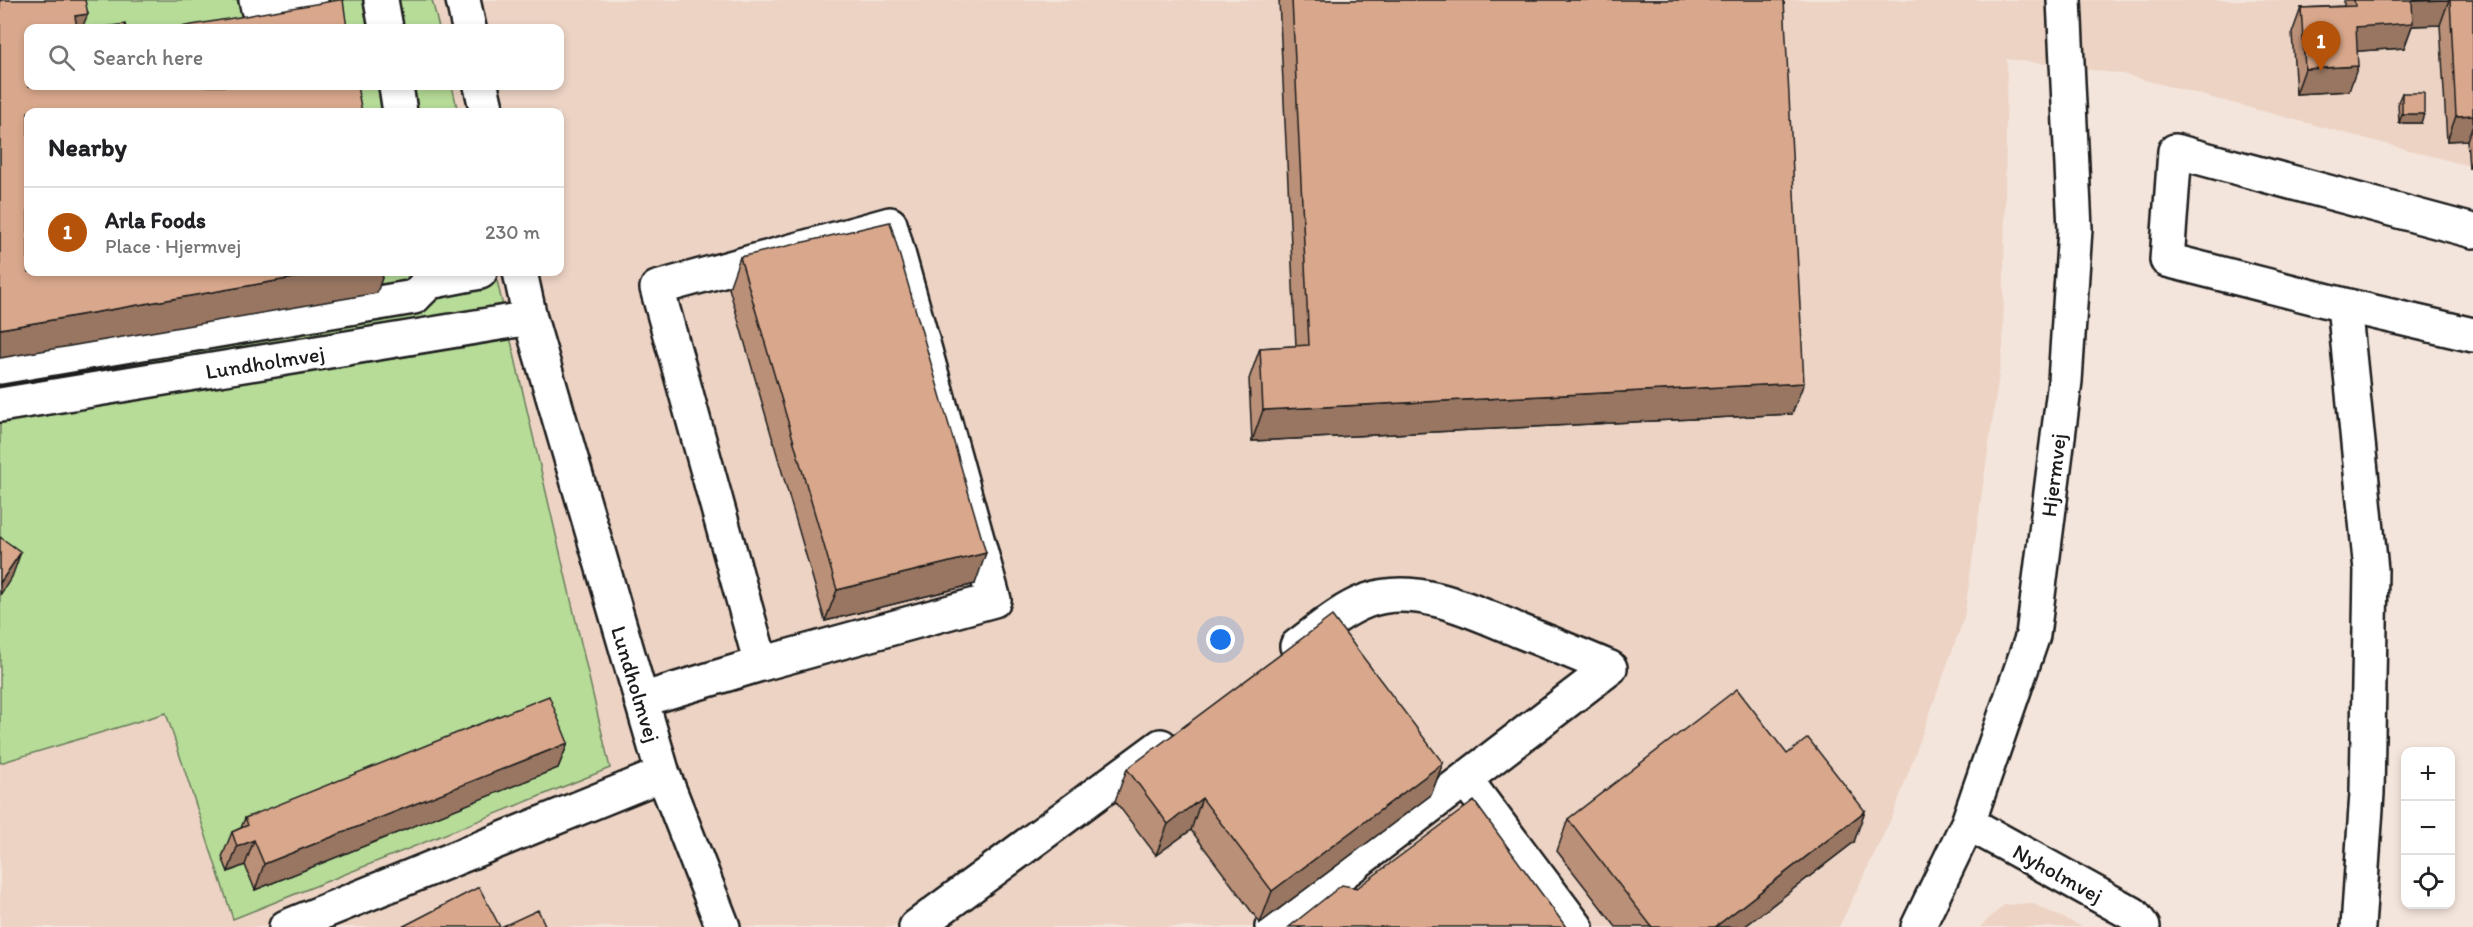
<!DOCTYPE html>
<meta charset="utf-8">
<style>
:root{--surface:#fff;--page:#f6f6f6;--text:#202124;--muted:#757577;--line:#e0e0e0;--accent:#b45309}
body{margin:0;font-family:Itim,sans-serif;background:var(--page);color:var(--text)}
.controls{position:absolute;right:18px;bottom:18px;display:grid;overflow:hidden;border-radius:12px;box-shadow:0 3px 9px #0003}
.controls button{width:54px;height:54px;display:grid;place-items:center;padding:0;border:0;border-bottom:2px solid var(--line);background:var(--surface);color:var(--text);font:30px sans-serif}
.you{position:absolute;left:1221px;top:640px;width:21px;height:21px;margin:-15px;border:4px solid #fff;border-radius:50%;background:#1a73e8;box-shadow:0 0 0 9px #1a73e833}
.badge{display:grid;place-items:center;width:39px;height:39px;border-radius:50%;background:var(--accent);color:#fff;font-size:20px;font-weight:700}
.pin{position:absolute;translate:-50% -50px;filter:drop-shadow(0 2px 3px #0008)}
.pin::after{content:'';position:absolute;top:32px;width:21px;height:18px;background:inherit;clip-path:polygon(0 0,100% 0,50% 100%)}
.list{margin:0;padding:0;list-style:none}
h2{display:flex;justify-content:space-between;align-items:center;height:78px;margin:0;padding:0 24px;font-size:26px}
h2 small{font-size:20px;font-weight:400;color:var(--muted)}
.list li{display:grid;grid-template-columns:39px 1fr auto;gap:18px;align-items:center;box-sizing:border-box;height:90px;padding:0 24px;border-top:2px solid var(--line)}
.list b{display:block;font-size:22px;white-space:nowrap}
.list p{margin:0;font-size:20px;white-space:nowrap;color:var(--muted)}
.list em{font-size:20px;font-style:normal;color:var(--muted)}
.icon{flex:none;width:33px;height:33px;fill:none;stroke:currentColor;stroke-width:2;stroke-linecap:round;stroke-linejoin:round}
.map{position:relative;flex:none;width:2473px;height:927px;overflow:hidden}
.search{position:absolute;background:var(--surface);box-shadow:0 3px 9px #0003;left:24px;top:24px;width:540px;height:66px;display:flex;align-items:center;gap:15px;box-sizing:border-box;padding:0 21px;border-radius:12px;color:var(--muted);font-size:22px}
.panel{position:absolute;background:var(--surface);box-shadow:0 3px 9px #0003;left:24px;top:108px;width:540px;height:168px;border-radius:12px}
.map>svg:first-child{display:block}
.built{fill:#ecd3c4;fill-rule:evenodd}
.green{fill:#b6dc98;stroke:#697c5a;stroke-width:1.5}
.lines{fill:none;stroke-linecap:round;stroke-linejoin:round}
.minor-casing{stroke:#1c1c1c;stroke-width:38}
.minor{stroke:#fff;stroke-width:33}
.wall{fill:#bb9078;stroke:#1c1c1c;stroke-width:1.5}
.shaded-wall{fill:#987662;stroke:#1c1c1c;stroke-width:1.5}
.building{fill:#d9a88c;stroke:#1c1c1c;stroke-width:1.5}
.labels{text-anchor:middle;stroke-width:6;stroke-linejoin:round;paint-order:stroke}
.street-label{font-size:22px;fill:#1c1c1c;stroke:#fff}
</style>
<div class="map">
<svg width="2473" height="927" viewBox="0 0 2473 927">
<rect width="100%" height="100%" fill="#f4e5dc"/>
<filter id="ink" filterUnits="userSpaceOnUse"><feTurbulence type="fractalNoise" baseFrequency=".0167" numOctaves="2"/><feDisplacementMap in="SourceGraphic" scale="12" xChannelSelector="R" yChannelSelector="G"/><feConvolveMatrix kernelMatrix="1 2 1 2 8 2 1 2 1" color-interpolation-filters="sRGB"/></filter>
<g filter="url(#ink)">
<path class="built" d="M 0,0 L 2473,0 L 2473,167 L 2122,74 L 2007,59 L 2003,347 L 1964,618 L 1893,815 L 1839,927 L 0,927 ZM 28,28 L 560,28 L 560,86 L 28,86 ZM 28,112 L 560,112 L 560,272 L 28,272 Z
M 2031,903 L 2083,927 L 1980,927 L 2004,905 Z"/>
<path class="green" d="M 0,0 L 432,0 L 439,28 L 28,28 L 28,86 L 452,86 L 458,112 L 28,112 L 28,272 L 495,272 L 610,768 L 233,919 L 166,713 L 0,763 Z"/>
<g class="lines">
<g class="minor-casing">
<path id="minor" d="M 256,0 L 258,9 L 311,0
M 381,0 L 386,28
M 463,0 L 469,28
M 396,86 L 400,112
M 481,86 L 487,112
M 890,224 L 994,600 L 761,664 L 657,288 Z
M 427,272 L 429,282 L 480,272
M 520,272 L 530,318 L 663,774 L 723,927
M 2344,305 L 2473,335
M 0,367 L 414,297 L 429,282
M 0,405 L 530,318
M 641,700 L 761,664
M 1465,779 L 1576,927
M 1968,823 L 2133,914 L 2143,927
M 286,927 L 663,774
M 916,927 L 1161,746
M 1272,927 L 1610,668 C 1580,655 1550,643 1520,631 C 1475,612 1416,582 1366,601 C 1340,611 1319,630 1297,646
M 1918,927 L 1968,823 L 2033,635 L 2065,381 L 2075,229 L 2064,0
M 2358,927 L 2367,793 L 2371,570 L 2344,305 L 2167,260 L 2175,151 L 2473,231"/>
</g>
<use href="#minor" class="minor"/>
</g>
<path class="wall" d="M 1279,0 L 1784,0 L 1792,414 L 1252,441 L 1249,379 L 1260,348 L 1296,346 Z
M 2344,0 L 2473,0 L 2473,168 L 2469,168 L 2467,140 L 2447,141 L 2440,25 L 2412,26 L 2404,48 L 2357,51 L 2349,91 L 2296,94 L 2292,33 L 2301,8 L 2344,6 Z
M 2402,93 L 2421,123 L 2399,123 L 2398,102 Z
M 740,257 L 975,584 L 825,621 L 729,288 Z
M 568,743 L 558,768 L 255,890 L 245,865 L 228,872 L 222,857 L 232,832 L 241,828 L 245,818 Z
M 1443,763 L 1431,795 L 1260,923 L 1191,830 L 1156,855 L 1115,801 L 1127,769 Z
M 1568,819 L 1854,842 L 1744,927 L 1616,927 L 1557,851 Z"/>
<path class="shaded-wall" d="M 2449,0 L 2440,25 L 2412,26 L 2404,48 L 2346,52 L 2356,27 L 2412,1 Z
M 88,14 L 82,28 L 70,28 L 75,16 Z
M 2358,66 L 2349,91 L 2296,94 L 2305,69 Z
M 2402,114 L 2424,114 L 2421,123 L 2399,123 Z
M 2473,115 L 2473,125 L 2467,140 L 2447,141 L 2456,116 Z
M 2473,156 L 2473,168 L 2469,168 Z
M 328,272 L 384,272 L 377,293 L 0,358 L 0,329 Z
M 1804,383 L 1792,414 L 1252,441 L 1263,410 Z
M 21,552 L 12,577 L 0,595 L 0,583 Z
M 986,553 L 975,584 L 825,621 L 837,590 Z
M 568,743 L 558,768 L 255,890 L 264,864 Z
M 1443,763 L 1431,795 L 1260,923 L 1272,891 Z
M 1202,798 L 1191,830 L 1156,855 L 1168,824 Z
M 1865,811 L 1854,842 L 1744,927 L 1715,927 Z
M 254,840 L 245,865 L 228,872 L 237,847 Z"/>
<path class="building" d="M 0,0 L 85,0 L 88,14 L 75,16 L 77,28 L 28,28 L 28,86 L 357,86 L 362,112 L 28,112 L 28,272 L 328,272 L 0,329 Z
M 339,0 L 343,0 L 347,28 L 174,28 Z
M 1292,0 L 1784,0 L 1804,383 L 1263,410 L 1260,348 L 1309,345 Z
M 2354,0 L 2442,0 L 2412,1 L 2413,23 L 2356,27 L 2358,66 L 2305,69 L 2301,8 L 2355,6 Z
M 2450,0 L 2473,0 L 2473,115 L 2456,116 Z
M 125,24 L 126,28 L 105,28 L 105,27 Z
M 2402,93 L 2424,93 L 2424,114 L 2402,114 Z
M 890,222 L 986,553 L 837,590 L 740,257 Z
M 0,537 L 21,552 L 0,583 Z
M 1332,616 L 1443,763 L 1272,891 L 1202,798 L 1168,824 L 1127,769 Z
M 1737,689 L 1787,754 L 1808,738 L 1865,811 L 1715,927 L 1652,927 L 1568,819 Z
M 549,696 L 568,743 L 264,864 L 254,840 L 237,847 L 232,832 L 248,825 L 245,818 Z
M 1474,801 L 1566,927 L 1289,927 L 1342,885 L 1357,888 Z
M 479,887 L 500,927 L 402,927 Z
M 538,910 L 546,927 L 501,927 Z"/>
</g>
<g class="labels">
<g class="street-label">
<text transform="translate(265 362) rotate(-9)" y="8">Lundholmvej</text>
<text transform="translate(2053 475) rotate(-83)" y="8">Hjermvej</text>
<text transform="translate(636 684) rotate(73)" y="8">Lundholmvej</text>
<text transform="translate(2058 873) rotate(29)" y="8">Nyholmvej</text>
</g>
</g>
</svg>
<div class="controls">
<button>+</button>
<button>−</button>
<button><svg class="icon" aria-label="locate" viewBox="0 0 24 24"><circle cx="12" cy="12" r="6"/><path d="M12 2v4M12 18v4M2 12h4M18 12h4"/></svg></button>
</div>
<div class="you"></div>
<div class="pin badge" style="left:2321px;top:71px">1</div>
<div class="search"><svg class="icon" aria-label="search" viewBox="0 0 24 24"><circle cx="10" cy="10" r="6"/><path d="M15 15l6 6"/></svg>Search here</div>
<section class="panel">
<h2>Nearby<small></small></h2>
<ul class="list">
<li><span class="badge">1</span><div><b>Arla Foods</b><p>Place · Hjermvej</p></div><em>230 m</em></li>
</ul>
</section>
</div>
